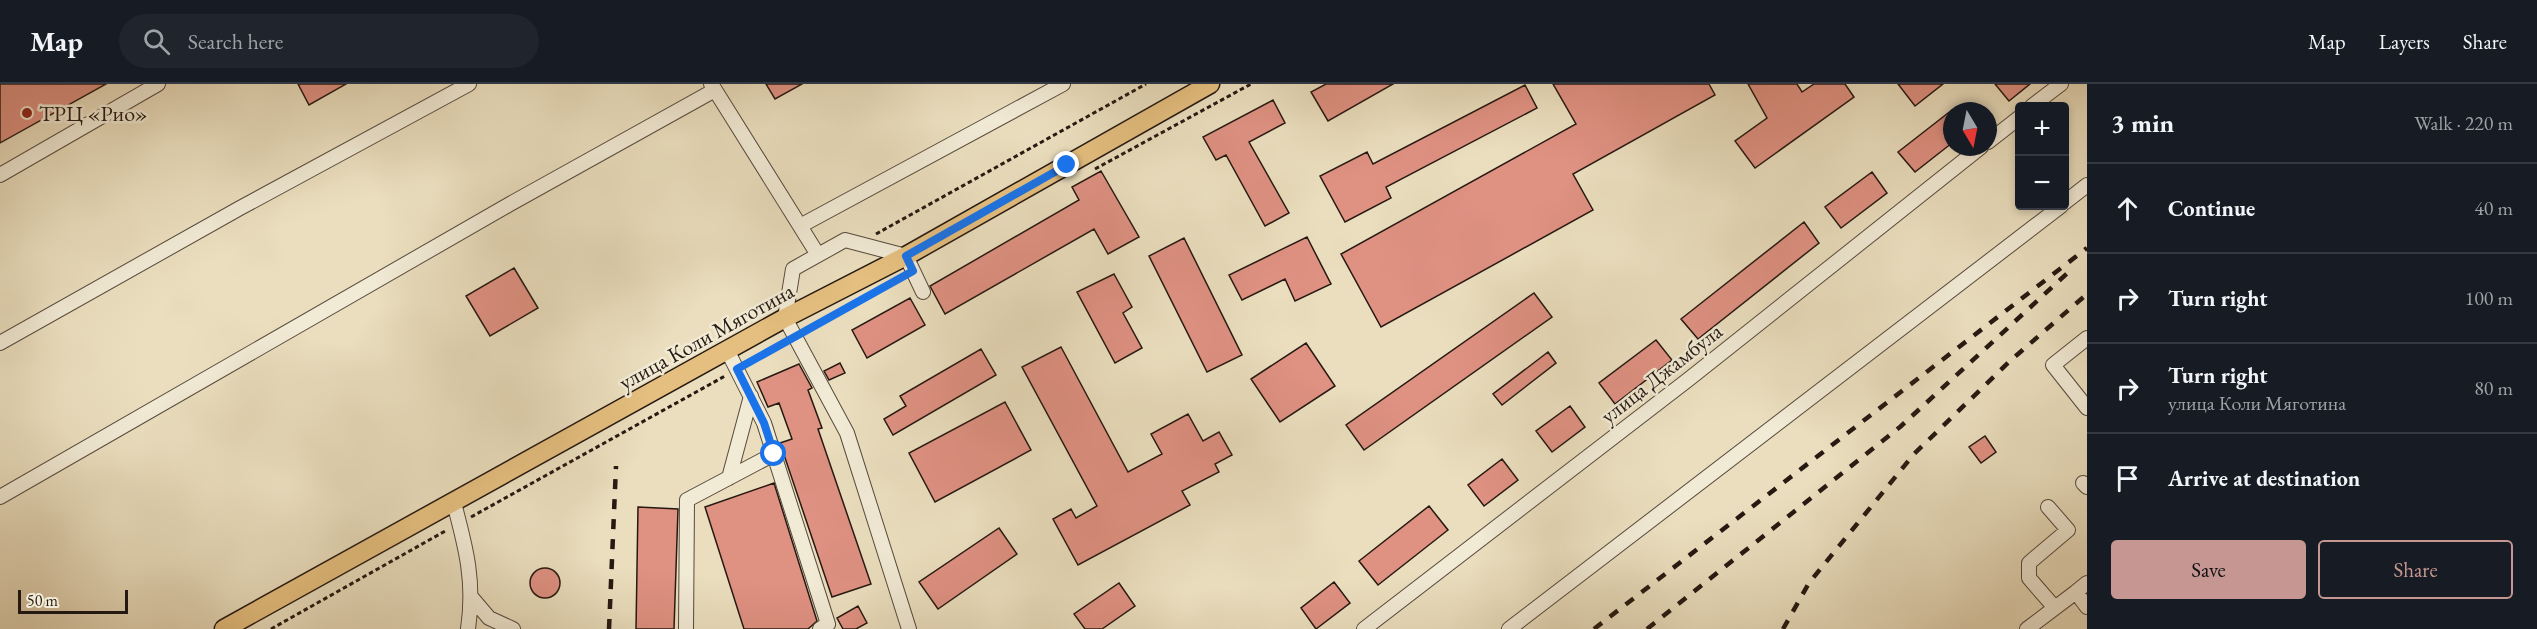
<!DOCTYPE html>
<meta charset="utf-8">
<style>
:root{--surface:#171b24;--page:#20242c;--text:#f1f3f6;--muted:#9ea1a6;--line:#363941;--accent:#c59692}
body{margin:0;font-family:"EB Garamond",serif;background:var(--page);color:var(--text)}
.controls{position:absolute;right:18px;top:18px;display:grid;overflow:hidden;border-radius:6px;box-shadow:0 3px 9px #0003}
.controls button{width:54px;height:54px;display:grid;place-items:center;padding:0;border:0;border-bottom:2px solid var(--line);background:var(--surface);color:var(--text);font:30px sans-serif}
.compass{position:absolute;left:1943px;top:18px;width:54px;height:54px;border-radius:50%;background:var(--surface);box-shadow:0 3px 9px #0003;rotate:170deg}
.scale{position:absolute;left:18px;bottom:15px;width:110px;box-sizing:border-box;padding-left:6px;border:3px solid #261912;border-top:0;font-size:16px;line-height:21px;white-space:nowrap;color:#261912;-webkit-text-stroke:4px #f1ead5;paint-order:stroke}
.stop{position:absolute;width:18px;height:18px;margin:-14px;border:4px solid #1a73e8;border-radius:50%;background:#fff}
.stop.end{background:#1a73e8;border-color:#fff;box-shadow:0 2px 6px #0008}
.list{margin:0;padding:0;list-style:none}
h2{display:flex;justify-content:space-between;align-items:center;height:78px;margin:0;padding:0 24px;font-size:26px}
h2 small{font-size:20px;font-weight:400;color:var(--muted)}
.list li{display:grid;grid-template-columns:39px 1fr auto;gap:18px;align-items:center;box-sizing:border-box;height:90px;padding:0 24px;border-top:2px solid var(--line)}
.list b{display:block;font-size:22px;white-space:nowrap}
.list p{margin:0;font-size:20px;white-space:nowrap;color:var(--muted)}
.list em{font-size:20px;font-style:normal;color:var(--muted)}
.actions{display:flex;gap:12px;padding:18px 24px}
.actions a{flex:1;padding:14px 0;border:2px solid var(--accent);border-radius:6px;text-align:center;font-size:21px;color:var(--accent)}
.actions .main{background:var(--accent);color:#111}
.icon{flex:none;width:33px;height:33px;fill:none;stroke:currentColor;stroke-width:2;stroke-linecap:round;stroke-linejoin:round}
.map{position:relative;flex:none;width:2087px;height:545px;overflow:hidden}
header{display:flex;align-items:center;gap:36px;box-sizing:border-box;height:84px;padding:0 30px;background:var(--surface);border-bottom:2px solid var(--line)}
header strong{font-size:28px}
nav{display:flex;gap:33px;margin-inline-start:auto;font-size:21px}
.search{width:420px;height:54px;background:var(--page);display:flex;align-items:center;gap:15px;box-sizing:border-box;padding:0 21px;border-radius:33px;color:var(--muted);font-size:22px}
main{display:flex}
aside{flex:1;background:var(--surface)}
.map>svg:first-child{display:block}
.building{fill:#df9182;stroke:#261912;stroke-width:1.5}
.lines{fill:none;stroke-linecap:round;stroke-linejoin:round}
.minor-casing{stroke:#574a3d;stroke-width:16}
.major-casing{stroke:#261912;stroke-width:21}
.path{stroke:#261912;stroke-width:3;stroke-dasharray:4.5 3;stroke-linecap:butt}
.minor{stroke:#f1ead5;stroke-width:14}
.major{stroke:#e5bf7f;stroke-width:18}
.rail{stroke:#261912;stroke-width:4.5;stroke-dasharray:10 10;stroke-linecap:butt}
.route{stroke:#1a73e8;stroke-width:8}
.poi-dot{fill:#8f2418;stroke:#f1ead5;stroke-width:2}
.labels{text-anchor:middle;stroke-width:5;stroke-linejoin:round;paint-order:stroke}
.poi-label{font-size:22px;fill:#261912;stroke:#f1ead5;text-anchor:start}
.street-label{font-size:22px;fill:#261912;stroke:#f1ead5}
</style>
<header>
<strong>Map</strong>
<div class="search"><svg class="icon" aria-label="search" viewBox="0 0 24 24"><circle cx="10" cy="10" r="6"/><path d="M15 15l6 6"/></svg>Search here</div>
<nav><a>Map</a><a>Layers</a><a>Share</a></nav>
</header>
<main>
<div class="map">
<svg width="2087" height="545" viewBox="0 0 2087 545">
<rect width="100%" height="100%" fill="#eadebe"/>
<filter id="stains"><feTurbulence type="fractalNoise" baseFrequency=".00333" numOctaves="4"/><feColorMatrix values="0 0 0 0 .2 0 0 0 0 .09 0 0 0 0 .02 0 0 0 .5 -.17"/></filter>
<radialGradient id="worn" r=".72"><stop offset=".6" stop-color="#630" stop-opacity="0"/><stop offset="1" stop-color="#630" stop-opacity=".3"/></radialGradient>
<path class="building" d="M 0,0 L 106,0 L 0,59 Z
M 298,0 L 346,0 L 309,21 Z
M 766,0 L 802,0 L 775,15 Z
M 1326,0 L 1393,0 L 1328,37 L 1311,8 Z
M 1553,0 L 1709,0 L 1715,11 L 1573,90 L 1593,126 L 1381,243 L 1341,170 L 1576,40 Z
M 1748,0 L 1797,0 L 1802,8 L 1814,0 L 1845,0 L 1854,13 L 1755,84 L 1735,57 L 1767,34 Z
M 1898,0 L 1943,0 L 1915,22 Z
M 1995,0 L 2030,0 L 2009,17 Z
M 1525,1 L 1537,24 L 1386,103 L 1391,114 L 1345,138 L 1320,92 L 1367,68 L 1373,80 Z
M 1273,16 L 1285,39 L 1249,58 L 1289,129 L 1265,142 L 1226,71 L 1216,76 L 1203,53 Z
M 1952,26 L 1952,59 L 1915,88 L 1898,68 Z
M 1101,87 L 1139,153 L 1108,170 L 1094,145 L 945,230 L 930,202 L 1079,116 L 1072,103 Z
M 1872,88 L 1887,109 L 1841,144 L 1825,123 Z
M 1804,138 L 1819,159 L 1698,255 L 1681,235 Z
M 1307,153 L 1331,200 L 1295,217 L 1285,195 L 1242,216 L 1229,191 Z
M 1184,154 L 1242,271 L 1207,288 L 1149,172 Z
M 514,184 L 538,224 L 490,252 L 466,212 Z
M 1114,190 L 1132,223 L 1123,229 L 1142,264 L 1115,279 L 1077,208 Z
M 1534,209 L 1552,233 L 1364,366 L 1346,341 Z
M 910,214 L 925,241 L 867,274 L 852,246 Z
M 1656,256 L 1672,276 L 1615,320 L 1599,299 Z
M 1306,259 L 1335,302 L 1280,338 L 1251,295 Z
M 1061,263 L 1128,388 L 1162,370 L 1151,350 L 1188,330 L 1203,357 L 1219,348 L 1232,371 L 1215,380 L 1219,388 L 1182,407 L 1190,421 L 1078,481 L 1053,435 L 1071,425 L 1076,434 L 1097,422 L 1022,283 Z
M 981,265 L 996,291 L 893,351 L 884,335 L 906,322 L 900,312 Z
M 1548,268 L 1556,279 L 1502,321 L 1493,310 Z
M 840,279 L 845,289 L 829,296 L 824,287 Z
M 799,280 L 812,304 L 808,306 L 822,344 L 818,345 L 871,500 L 832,513 L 780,359 L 792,355 L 779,319 L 768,323 L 757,298 Z
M 1005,318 L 1031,366 L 935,418 L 909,369 Z
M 1570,322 L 1585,343 L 1552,368 L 1536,347 Z
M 1985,352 L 1996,368 L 1981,379 L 1969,363 Z
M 1502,375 L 1518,396 L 1484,422 L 1468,401 Z
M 774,399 L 817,537 L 808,545 L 744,545 L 705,423 Z
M 1429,422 L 1448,446 L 1378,501 L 1359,477 Z
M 638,423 L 678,425 L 674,545 L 636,545 Z
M 999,444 L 1017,470 L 938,525 L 919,498 Z
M530 499a15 15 0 1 1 30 0a15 15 0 1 1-30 0Z
M 1334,498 L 1350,519 L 1316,545 L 1301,524 Z
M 1119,499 L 1135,522 L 1102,545 L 1085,545 L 1074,530 Z
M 858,522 L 867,539 L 856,545 L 843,545 L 837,534 Z"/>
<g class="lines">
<g class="minor-casing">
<path id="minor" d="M 715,6 L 800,142 L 1063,0
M 2032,22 L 2061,0
M 1988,58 L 2020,33
M 0,91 L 158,0
M 2064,119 L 2087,101
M 800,142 L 818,171
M 2087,254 L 2053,281 L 2087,324
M 0,259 L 240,124 L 469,0
M 727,266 L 764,339 L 828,540 L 820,545
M 729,394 L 751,312
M 2083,399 L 2087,403
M 0,413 L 510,120 L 715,6 L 711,0
M 454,419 C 466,464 475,498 468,545
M 2048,423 L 2068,446 L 2029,479 L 2029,494 L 2055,524
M 2087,499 L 2076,508 L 2087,523
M 472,514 L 489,534 L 513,545
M 686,545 L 687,416 L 774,370
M 909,545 L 847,349 L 785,234 L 793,185 L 845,156 L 906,172 L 923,208
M 1364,545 L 1689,295 L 1981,63
M 1509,545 L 2061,122
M 2027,545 L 2076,508"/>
</g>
<g class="major-casing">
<path id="major" d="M 224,545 L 785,234 L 906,172 L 1210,0"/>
</g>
<path class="path" d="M 1095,85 L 1251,0
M 876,150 L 1146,0
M 807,246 L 882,204
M 749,278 L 783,260
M 471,433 L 725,292
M 271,545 L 447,446"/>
<use href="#minor" class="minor"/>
<use href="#major" class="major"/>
<path class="rail" d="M 609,545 L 616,382
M 1594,545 L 2087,164
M 1647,545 L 1900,343 L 2073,184
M 1783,545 L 1809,499 L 1914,370 L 2010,277 L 2087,210"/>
</g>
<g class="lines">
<path class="route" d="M 774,370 L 764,339 L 737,285 L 913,187 L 906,172 L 1067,81"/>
</g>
<circle class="poi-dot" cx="27" cy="29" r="6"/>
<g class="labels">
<g class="poi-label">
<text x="39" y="37">ТРЦ «Рио»</text>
</g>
<g class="street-label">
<text transform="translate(706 252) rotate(-29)" y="8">улица Коли Мяготина</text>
<text transform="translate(1661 289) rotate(-38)" y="8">улица Джамбула</text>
</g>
</g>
<rect width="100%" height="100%" filter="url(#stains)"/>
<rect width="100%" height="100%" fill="url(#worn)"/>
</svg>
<div class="controls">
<button>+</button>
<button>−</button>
</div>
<svg class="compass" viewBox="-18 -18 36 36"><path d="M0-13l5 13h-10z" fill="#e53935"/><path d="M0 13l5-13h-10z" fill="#9ea1a6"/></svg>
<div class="scale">50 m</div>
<div class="stop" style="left:774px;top:370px"></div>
<div class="stop end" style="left:1067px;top:81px"></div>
</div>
<aside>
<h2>3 min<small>Walk · 220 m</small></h2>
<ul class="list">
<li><svg class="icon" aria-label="ahead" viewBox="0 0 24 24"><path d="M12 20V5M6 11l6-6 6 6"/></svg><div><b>Continue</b></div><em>40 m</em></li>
<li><svg class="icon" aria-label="right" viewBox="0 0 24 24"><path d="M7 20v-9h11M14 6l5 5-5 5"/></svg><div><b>Turn right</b></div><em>100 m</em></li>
<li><svg class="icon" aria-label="right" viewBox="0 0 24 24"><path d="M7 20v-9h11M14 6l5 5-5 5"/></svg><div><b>Turn right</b><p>улица Коли Мяготина</p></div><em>80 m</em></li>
<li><svg class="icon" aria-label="arrive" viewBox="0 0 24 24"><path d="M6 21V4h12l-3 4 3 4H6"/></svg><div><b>Arrive at destination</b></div></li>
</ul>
<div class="actions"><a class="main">Save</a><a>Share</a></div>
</aside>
</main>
